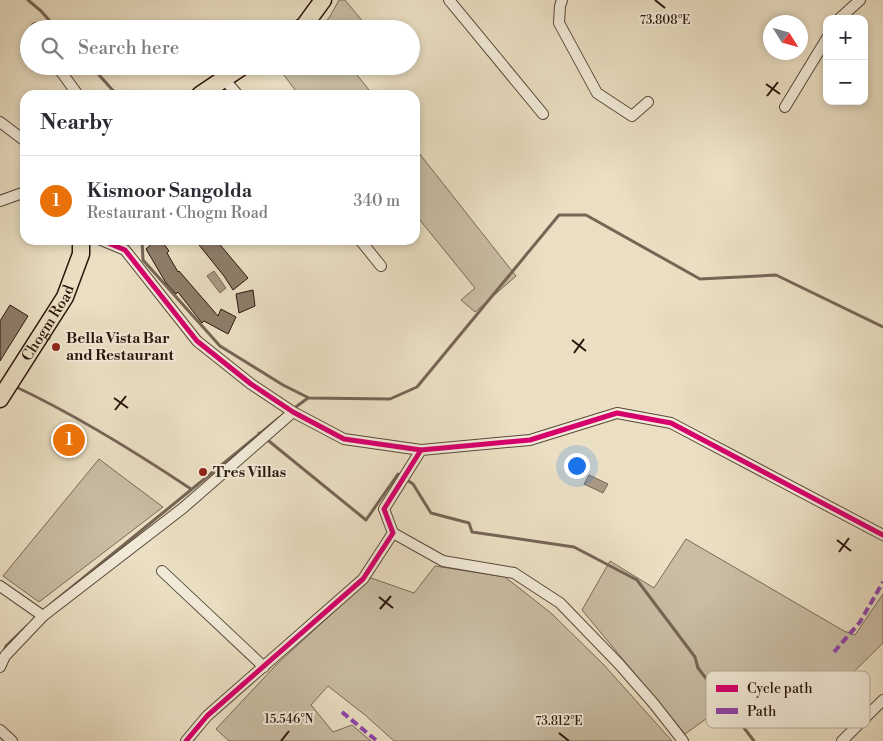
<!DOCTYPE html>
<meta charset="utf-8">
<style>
:root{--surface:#fff;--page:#f2f2f3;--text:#2b2b33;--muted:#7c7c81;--line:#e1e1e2;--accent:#d93025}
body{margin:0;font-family:"Libre Bodoni",serif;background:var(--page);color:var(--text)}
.controls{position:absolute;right:15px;top:15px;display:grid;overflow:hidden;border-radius:10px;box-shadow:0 2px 8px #0003}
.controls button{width:45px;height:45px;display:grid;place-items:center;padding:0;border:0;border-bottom:1px solid var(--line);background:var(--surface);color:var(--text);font:25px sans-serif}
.compass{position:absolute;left:763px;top:15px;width:45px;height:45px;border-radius:50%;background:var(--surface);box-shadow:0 2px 8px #0003;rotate:127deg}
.you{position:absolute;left:576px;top:465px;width:18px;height:18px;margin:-12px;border:4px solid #fff;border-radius:50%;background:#1a73e8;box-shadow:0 0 0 8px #1a73e833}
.badge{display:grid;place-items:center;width:32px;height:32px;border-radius:50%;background:var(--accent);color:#fff;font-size:16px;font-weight:700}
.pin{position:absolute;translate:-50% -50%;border:2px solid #fff;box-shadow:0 1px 5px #0006}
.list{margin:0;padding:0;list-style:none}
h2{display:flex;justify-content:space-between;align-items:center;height:65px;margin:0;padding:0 20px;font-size:21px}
h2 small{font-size:16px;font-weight:400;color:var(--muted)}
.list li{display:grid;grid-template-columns:32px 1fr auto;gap:15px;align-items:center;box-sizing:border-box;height:90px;padding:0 20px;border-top:1px solid var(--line)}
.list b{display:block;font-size:19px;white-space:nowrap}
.list p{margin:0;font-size:16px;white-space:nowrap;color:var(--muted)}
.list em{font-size:16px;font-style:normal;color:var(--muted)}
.icon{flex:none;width:28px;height:28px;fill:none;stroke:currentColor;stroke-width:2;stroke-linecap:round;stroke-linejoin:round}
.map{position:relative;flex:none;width:883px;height:741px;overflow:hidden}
.search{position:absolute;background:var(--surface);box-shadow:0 2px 8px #0003;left:20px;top:20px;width:400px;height:55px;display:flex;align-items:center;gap:12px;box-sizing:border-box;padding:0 18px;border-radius:28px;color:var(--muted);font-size:19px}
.panel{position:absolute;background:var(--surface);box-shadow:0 2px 8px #0003;left:20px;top:90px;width:400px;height:155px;border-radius:15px}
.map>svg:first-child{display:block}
.green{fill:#c9bda4;stroke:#7a6958}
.water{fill:#a99a85;stroke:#766555}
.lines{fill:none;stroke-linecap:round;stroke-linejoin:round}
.stream{stroke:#766555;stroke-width:3}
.building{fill:#8e7e6b;stroke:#2a150c}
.street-casing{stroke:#5a483a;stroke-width:12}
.primary-casing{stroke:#2a150c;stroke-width:19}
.street{stroke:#f1ead8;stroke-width:10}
.primary{stroke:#eadfc3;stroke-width:16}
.quiet{stroke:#8e44ad;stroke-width:4;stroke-dasharray:8 4;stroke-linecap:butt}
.cycleway-casing{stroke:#f1ead8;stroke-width:8}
.cycleway{stroke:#d6006c;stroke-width:5}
.ticks{fill:none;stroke:#2a150c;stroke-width:2}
.poi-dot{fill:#8f2418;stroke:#f1ead8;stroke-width:2}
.labels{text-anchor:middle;stroke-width:4;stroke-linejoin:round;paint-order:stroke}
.street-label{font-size:15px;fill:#2a150c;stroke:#f1ead8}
.poi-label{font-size:15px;font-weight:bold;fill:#2a150c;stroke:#f1ead8;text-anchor:start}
.key{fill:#f1ead8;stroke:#b5aa9b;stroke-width:1}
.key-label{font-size:14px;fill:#2a150c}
.ticks-label{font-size:12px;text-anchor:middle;fill:#2a150c;stroke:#f1ead8;stroke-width:4;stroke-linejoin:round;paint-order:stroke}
</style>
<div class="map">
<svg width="883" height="741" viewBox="0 0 883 741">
<rect width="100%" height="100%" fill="#eadfc3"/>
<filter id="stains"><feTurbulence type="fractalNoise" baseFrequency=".004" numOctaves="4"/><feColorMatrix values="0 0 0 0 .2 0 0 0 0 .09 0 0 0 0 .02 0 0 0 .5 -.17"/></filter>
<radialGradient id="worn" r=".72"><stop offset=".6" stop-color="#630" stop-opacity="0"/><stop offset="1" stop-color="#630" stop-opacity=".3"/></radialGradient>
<path class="green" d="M 339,0 L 345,0 L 369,29 L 317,29 L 329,18 Z
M 277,66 L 350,66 L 373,95 L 299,95 Z
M 415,148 L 516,276 L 475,312 L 461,300 L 475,288 L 415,214 Z
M 99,459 L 163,507 L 39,602 L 3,576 Z
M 686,539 L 844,631 L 855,635 L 883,594 L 883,643 L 823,702 L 739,727 L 717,711 L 685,734 L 582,610 L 610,561 L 654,588 Z
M 435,566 L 505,577 L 551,613 L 604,665 L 672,741 L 394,741 L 365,715 L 328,686 L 311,705 L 333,732 L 352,725 L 371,741 L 229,741 L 216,729 L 276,665 L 371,578 L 414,593 Z"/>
<path class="water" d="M 214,271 L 226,288 L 220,293 L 207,276 Z
M 589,475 L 608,484 L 603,493 L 584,484 Z"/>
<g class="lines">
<path class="stream" d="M 28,0 L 41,11 L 57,29
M 91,66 L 117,95
M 142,240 L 143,260 L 220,346 L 283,385 L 309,398 L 390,399 L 417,387 L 559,215 L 586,215 L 700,279 L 776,275 L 883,327
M 14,386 C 76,415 134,451 191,489
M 293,409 L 308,398
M 259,433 L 366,520 L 398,474 L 413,484 L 431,513 L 469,523 L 472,532 L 574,547 L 637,580 L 695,657 L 698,668 L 754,741
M 50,605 L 279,418
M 3,653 L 6,646 L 27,626"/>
</g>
<path class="building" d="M 156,240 L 161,240 L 169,251 L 167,253 L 178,272 L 179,271 L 218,316 L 221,309 L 236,317 L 228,334 L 204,321 L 202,323 L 178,292 L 176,294 L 166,283 L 146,249 Z
M 195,240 L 216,240 L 248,278 L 233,290 L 224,276 Z
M 253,290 L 255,306 L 239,313 L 236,294 Z
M 10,305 L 28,316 L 0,361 L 0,321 Z"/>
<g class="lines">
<g class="street-casing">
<path id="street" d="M 449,0 L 543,114
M 562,0 L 560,6 L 559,23 L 597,93 L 632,116 L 648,102
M 839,19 L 860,0
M 36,28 L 36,29
M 57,66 L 78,95
M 223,78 L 238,95
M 785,107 L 827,38
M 0,122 L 25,141
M 0,201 L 25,192
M 101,240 L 125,250 L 197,341 L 251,384 L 293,412 L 344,439 L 421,450 L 530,440 L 617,413 L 671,423 L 883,535
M 360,240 L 381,266
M 393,533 L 443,561 L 514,573 L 560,603 L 619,664 L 654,704 L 683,741
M 162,571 L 264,667
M 0,586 L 43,616
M 0,667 L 5,656 L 43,616 L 183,508 L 293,412
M 0,730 L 12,741
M 186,741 L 207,716 L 363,579 L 393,533 L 384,509 L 421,450
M 842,741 L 883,700"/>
</g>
<g class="primary-casing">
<g id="primary">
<path d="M 299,29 L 304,26 L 323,0"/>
<path d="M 200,95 L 243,66"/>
<path id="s1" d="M 0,399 L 65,297 L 81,254 L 81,240"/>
</g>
</g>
<use href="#street" class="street"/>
<use href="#primary" class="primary"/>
<path class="quiet" d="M 834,652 L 860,622 L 883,582
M 342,712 L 377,741"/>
<g class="cycleway-casing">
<path id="cycleway" d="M 101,240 L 125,250 L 197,341 L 251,384 L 293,412 L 344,439 L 421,450 L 530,440 L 617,413 L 671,423 L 883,535
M 186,741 L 207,716 L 363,579 L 393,533 L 384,509 L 421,450"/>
</g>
<use href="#cycleway" class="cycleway"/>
</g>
<path class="ticks" d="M 655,0 L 665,8M 766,84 L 780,94M 767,96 L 778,82M 572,340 L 586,351M 574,353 L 584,339M 114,398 L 128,408M 115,410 L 126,396M 837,540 L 851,551M 839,552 L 849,538M 379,597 L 393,608M 380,609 L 391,596M 559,733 L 569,741M 281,741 L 289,731"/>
<g class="poi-dot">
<circle cx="56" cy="347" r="5"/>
<circle cx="203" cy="472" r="5"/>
</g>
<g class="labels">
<g class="street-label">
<text dy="5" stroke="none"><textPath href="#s1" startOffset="90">Chogm Road</textPath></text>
</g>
<g class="poi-label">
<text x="66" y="343">Bella Vista Bar<tspan x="66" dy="17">and Restaurant</tspan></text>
<text x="213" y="477">Tres Villas</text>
</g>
</g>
<rect x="706" y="671" width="164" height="57" rx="8" class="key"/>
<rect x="716" y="685" width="22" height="7" fill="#d6006c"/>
<rect x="716" y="708" width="22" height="6" fill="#8e44ad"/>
<g class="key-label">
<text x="747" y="693">Cycle path</text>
<text x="747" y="716">Path</text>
</g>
<g class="ticks-label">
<text x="665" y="24">73.808°E</text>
<text x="289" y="723">15.546°N</text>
<text x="559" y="725">73.812°E</text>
</g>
<rect width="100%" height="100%" filter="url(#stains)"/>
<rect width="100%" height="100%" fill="url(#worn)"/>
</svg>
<div class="controls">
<button>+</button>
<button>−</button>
</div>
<svg class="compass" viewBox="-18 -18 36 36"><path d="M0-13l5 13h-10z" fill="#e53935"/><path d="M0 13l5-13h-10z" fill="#7c7c81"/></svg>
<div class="you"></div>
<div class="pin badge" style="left:69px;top:440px;background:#e8710a">1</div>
<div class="search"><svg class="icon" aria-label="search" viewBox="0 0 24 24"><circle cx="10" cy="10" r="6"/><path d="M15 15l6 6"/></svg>Search here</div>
<section class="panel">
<h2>Nearby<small></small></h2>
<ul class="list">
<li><span class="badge" style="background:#e8710a">1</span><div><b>Kismoor Sangolda</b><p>Restaurant · Chogm Road</p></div><em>340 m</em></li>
</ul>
</section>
</div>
